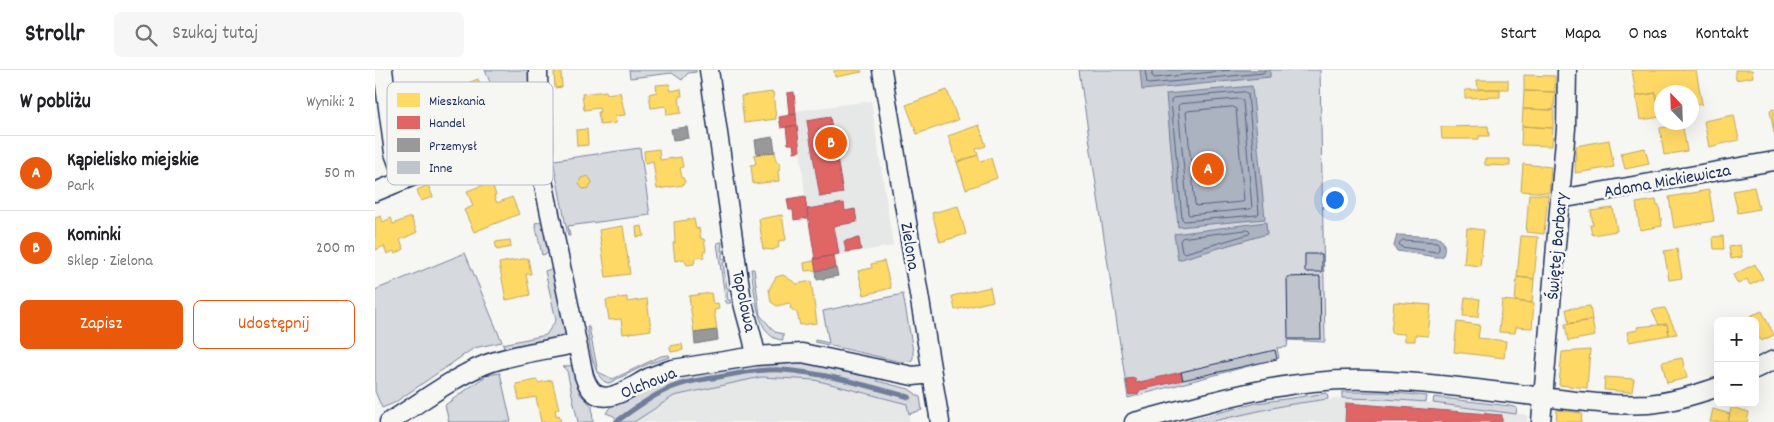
<!DOCTYPE html>
<html lang="pl">
<meta charset="utf-8">
<style>
:root{--surface:#fff;--page:#f6f6f6;--text:#202124;--muted:#757577;--line:#e0e0e0;--accent:#ea580c}
body{margin:0;font-family:Dekko,sans-serif;background:var(--page);color:var(--text)}
.controls{position:absolute;right:15px;bottom:15px;display:grid;overflow:hidden;border-radius:8px;box-shadow:0 5px 20px #0002}
.controls button{width:45px;height:45px;display:grid;place-items:center;padding:0;border:0;border-bottom:1px solid var(--line);background:var(--surface);color:var(--text);font:25px sans-serif}
.compass{position:absolute;left:1279px;top:15px;width:45px;height:45px;border-radius:50%;background:var(--surface);box-shadow:0 5px 20px #0002;rotate:337deg}
.you{position:absolute;left:959px;top:129px;width:18px;height:18px;margin:-12px;border:4px solid #fff;border-radius:50%;background:#1a73e8;box-shadow:0 0 0 8px #1a73e833}
.badge{display:grid;place-items:center;width:32px;height:32px;border-radius:50%;background:var(--accent);color:#fff;font-size:16px;font-weight:700}
.pin{position:absolute;translate:-50% -50%;border:2px solid #fff;box-shadow:0 1px 5px #0006}
.list{margin:0;padding:0;list-style:none}
h2{display:flex;justify-content:space-between;align-items:center;height:65px;margin:0;padding:0 20px;font-size:21px}
h2 small{font-size:16px;font-weight:400;color:var(--muted)}
.list li{display:grid;grid-template-columns:32px 1fr auto;gap:15px;align-items:center;box-sizing:border-box;height:75px;padding:0 20px;border-top:1px solid var(--line)}
.list b{display:block;font-size:19px;white-space:nowrap}
.list p{margin:0;font-size:16px;white-space:nowrap;color:var(--muted)}
.list em{font-size:16px;font-style:normal;color:var(--muted)}
.actions{display:flex;gap:10px;padding:15px 20px}
.actions a{flex:1;padding:11px 0;border:1px solid var(--accent);border-radius:8px;text-align:center;font-size:18px;color:var(--accent)}
.actions .main{background:var(--accent);color:#fff}
.icon{flex:none;width:28px;height:28px;fill:none;stroke:currentColor;stroke-width:2;stroke-linecap:round;stroke-linejoin:round}
.map{position:relative;flex:none;width:1399px;height:352px;overflow:hidden}
header{display:flex;align-items:center;gap:30px;box-sizing:border-box;height:70px;padding:0 25px;background:var(--surface);border-bottom:1px solid var(--line)}
header strong{font-size:24px}
nav{display:flex;gap:28px;margin-inline-start:auto;font-size:18px}
.search{width:350px;height:45px;background:var(--page);display:flex;align-items:center;gap:12px;box-sizing:border-box;padding:0 18px;border-radius:8px;color:var(--muted);font-size:19px}
main{display:flex}
aside{flex:1;background:var(--surface)}
.map>svg:first-child{display:block}
.built{fill:#e6e7e7}
.green{fill:#d6d9dd;stroke:#78849e}
.water{fill:#abb2c0;stroke:#717e99}
.homes{fill:#ffd966;stroke:#bba664}
.shops{fill:#e06666;stroke:#a55664}
.industry{fill:#999;stroke:#737987}
.lines{fill:none;stroke-linecap:round;stroke-linejoin:round}
.shore{stroke:#556385;stroke-width:1}
.stream{stroke:#717e99;stroke-width:5}
.building{fill:#c0c4cd;stroke:#1b2f5e}
.street-casing{stroke:#1b2f5e;stroke-width:21}
.street{stroke:#f6f6f2;stroke-width:18}
.labels{text-anchor:middle;stroke-width:5;stroke-linejoin:round;paint-order:stroke}
.street-label{font-size:18px;fill:#1b2f5e;stroke:#f6f6f2}
.key{fill:#f6f6f2;stroke:#b4bac6;stroke-width:1}
.key-label{font-size:14px;fill:#1b2f5e}
</style>
<header>
<strong>Strollr</strong>
<div class="search"><svg class="icon" aria-label="search" viewBox="0 0 24 24"><circle cx="10" cy="10" r="6"/><path d="M15 15l6 6"/></svg>Szukaj tutaj</div>
<nav><a>Start</a><a>Mapa</a><a>O nas</a><a>Kontakt</a></nav>
</header>
<main>
<aside>
<h2>W pobliżu<small>Wyniki: 2</small></h2>
<ul class="list">
<li><span class="badge">A</span><div><b>Kąpielisko miejskie</b><p>Park</p></div><em>50 m</em></li>
<li><span class="badge">B</span><div><b>Kominki</b><p>Sklep · Zielona</p></div><em>200 m</em></li>
</ul>
<div class="actions"><a class="main">Zapisz</a><a>Udostępnij</a></div>
</aside>
<div class="map">
<svg width="1399" height="352" viewBox="0 0 1399 352">
<rect width="100%" height="100%" fill="#f6f6f2"/>
<filter id="ink" filterUnits="userSpaceOnUse"><feTurbulence type="fractalNoise" baseFrequency=".02" numOctaves="2"/><feDisplacementMap in="SourceGraphic" scale="10" xChannelSelector="R" yChannelSelector="G"/><feConvolveMatrix kernelMatrix="1 2 1 2 8 2 1 2 1" color-interpolation-filters="sRGB"/></filter>
<g filter="url(#ink)">
<path class="built" d="M 496,31 L 518,176 L 440,189 L 430,126 L 421,41 Z
M 386,307 L 440,310 L 532,334 L 535,352 L 259,352 L 299,326 Z
M 967,328 L 1029,330 L 1115,340 L 1152,345 L 1152,352 L 834,352 L 911,335 Z"/>
<path class="green" d="M 110,0 L 155,0 L 155,44 L 154,48 L 148,54 L 122,64 L 121,59 L 132,54 Z
M 254,0 L 321,0 L 321,2 L 313,3 L 307,10 L 297,3 L 255,8 Z
M 704,0 L 945,0 L 950,272 L 913,270 L 912,277 L 902,278 L 904,288 L 753,328 Z
M 176,45 L 178,45 L 179,90 L 265,78 L 275,145 L 193,156 L 195,166 L 193,166 L 178,90 Z
M 168,151 L 174,181 L 173,183 L 167,185 L 160,153 Z
M 347,172 L 346,181 L 348,181 L 348,183 L 347,184 L 347,189 L 349,189 L 350,192 L 348,193 L 352,218 L 353,218 L 354,221 L 352,222 L 353,230 L 355,230 L 356,233 L 351,233 L 342,173 Z
M 90,183 L 127,272 L 99,278 L 19,333 L 7,338 L 0,321 L 0,220 Z
M 176,199 L 179,202 L 191,262 L 184,269 L 131,283 L 128,274 L 171,265 L 181,250 L 170,201 Z
M 376,199 L 379,199 L 385,245 L 400,262 L 408,264 L 408,270 C 381,270 380,220 376,199 Z
M 528,224 L 538,281 L 538,288 L 536,291 L 526,292 L 440,272 L 440,270 L 454,273 L 448,241 Z
M 212,257 L 214,257 L 223,302 L 238,309 L 286,286 L 294,285 L 295,287 L 273,294 L 234,313 C 218,312 214,271 212,257 Z
M 418,292 L 445,295 L 502,308 L 502,311 L 534,319 L 545,327 L 547,340 L 534,344 L 532,334 L 440,310 L 386,307 L 299,326 L 259,352 L 243,352 L 239,346 L 231,343 L 235,337 L 280,314 L 292,310 L 313,305 L 375,296 Z
M 198,295 L 205,324 L 217,336 L 218,352 L 203,352 L 192,301 L 188,297 Z
M 125,303 L 136,352 L 74,352 L 70,335 L 112,305 Z
M 967,322 L 1009,322 L 1052,326 L 1051,332 L 1009,329 L 967,328 Z
M 952,323 L 953,329 L 911,335 L 834,352 L 807,352 L 882,333 Z
M 1059,327 L 1135,336 L 1142,338 L 1141,344 L 1058,333 Z"/>
<path class="water" d="M 765,0 L 895,0 L 895,7 L 767,20 Z
M 877,16 L 890,149 L 803,157 L 791,24 Z
M 891,152 L 892,164 L 803,190 L 799,164 Z
M 1022,165 L 1064,167 C 1070,172 1071,180 1067,187 L 1061,187 L 1022,181 L 1019,176 Z"/>
<path class="homes" d="M 459,0 L 486,0 L 487,2 L 460,7 Z
M 1257,0 L 1321,0 L 1327,34 L 1316,36 L 1316,22 L 1286,22 L 1286,42 L 1284,42 L 1281,23 L 1261,26 Z
M 1360,0 L 1377,0 L 1378,7 L 1361,10 Z
M 179,2 L 186,2 L 187,17 L 180,18 Z
M 1149,5 L 1180,6 L 1180,22 L 1149,21 Z
M 103,9 L 117,42 L 95,51 L 90,40 L 85,42 L 84,39 L 79,41 L 80,44 L 66,50 L 59,34 L 67,30 L 64,25 Z
M 1102,10 L 1133,10 L 1133,19 L 1103,19 Z
M 294,14 L 296,21 L 306,19 L 307,26 L 304,26 L 306,43 L 292,45 L 291,36 L 276,38 L 274,24 L 282,22 L 281,15 Z
M 1125,19 L 1125,27 L 1090,28 L 1090,20 Z
M 572,20 L 583,50 L 542,64 L 531,35 Z
M 231,21 L 232,24 L 245,22 L 250,45 L 240,46 L 241,53 L 225,55 L 223,42 L 225,42 L 224,38 L 209,40 L 207,24 Z
M 1149,21 L 1180,22 L 1179,40 L 1148,39 Z
M 398,22 L 401,49 L 369,53 L 366,26 Z
M 1281,23 L 1286,47 L 1265,50 L 1261,26 Z
M 1148,39 L 1179,40 L 1178,58 L 1147,56 Z
M 1399,39 L 1399,63 L 1395,40 Z
M 1359,45 L 1364,70 L 1334,77 L 1329,51 Z
M 604,55 L 611,76 L 601,79 L 603,85 L 582,92 L 573,66 Z
M 1302,55 L 1303,59 L 1308,58 L 1312,81 L 1289,85 L 1285,58 Z
M 1113,56 L 1114,66 L 1104,66 L 1104,69 L 1067,69 L 1066,57 Z
M 1147,56 L 1178,58 L 1177,76 L 1146,75 Z
M 212,59 L 213,75 L 202,76 L 201,60 Z
M 1234,70 L 1239,97 L 1200,103 L 1201,76 Z
M 1270,78 L 1274,94 L 1250,99 L 1246,83 Z
M 284,79 L 285,90 L 306,87 L 308,97 L 305,98 L 307,107 L 310,111 L 308,115 L 282,119 L 278,91 L 270,93 L 269,81 Z
M 400,82 L 401,91 L 405,93 L 405,98 L 403,101 L 404,111 L 378,114 L 376,95 L 381,94 L 379,85 Z
M 603,85 L 605,91 L 616,88 L 622,108 L 591,119 L 582,92 Z
M 1110,89 L 1135,89 L 1135,96 L 1110,95 Z
M 1148,94 L 1176,97 L 1174,123 L 1146,121 Z
M 213,106 L 217,112 L 214,118 L 208,119 L 204,114 L 206,108 Z
M 116,112 L 121,125 L 119,126 L 122,133 L 137,127 L 144,144 L 99,162 L 89,140 L 98,136 L 92,121 Z
M 53,115 L 58,127 L 46,131 L 42,120 Z
M 1379,117 L 1384,139 L 1363,143 L 1358,121 Z
M 1334,120 L 1339,151 L 1299,158 L 1294,127 Z
M 1154,124 L 1173,125 L 1169,164 L 1151,162 Z
M 1281,130 L 1282,136 L 1284,135 L 1287,156 L 1265,160 L 1261,133 Z
M 583,136 L 591,164 L 565,172 L 557,143 Z
M 1238,138 L 1242,161 L 1217,165 L 1215,155 L 1218,155 L 1216,141 Z
M 407,145 L 411,170 L 403,171 L 404,177 L 398,180 L 388,179 L 384,149 Z
M 6,146 L 8,152 L 16,148 L 18,154 L 36,147 L 42,162 L 25,170 L 29,179 L 20,184 L 19,181 L 12,184 L 9,176 L 1,180 L 0,176 L 0,148 Z
M 319,149 L 321,159 L 324,158 L 326,169 L 329,169 L 331,181 L 328,182 L 329,187 L 320,188 L 319,194 L 312,195 L 309,189 L 300,191 L 298,173 L 300,173 L 299,152 Z
M 248,156 L 255,204 L 231,207 L 224,160 Z
M 267,156 L 269,166 L 262,167 L 261,157 Z
M 1092,158 L 1109,160 L 1105,196 L 1089,194 Z
M 1146,166 L 1163,167 L 1159,209 L 1142,207 Z
M 1348,166 L 1349,179 L 1339,179 L 1338,167 Z
M 135,170 L 136,177 L 122,180 L 120,172 Z
M 1365,175 L 1367,187 L 1356,189 L 1354,177 Z
M 1302,179 L 1307,208 L 1294,210 L 1289,181 Z
M 153,188 L 156,204 L 151,204 L 155,225 L 131,230 L 124,193 Z
M 439,191 L 441,200 L 430,201 L 429,193 Z
M 509,191 L 516,218 L 489,225 L 483,201 L 497,198 L 496,194 Z
M 1380,194 L 1388,209 L 1375,215 L 1372,209 L 1363,214 L 1358,205 Z
M 408,205 L 422,214 L 436,211 L 442,253 L 425,255 L 422,243 L 415,238 L 416,235 L 414,233 L 402,236 L 396,232 L 394,219 L 401,207 Z
M 1142,207 L 1159,209 L 1157,233 L 1140,231 Z
M 615,217 L 618,231 L 580,240 L 577,226 Z
M 336,223 L 338,234 L 343,233 L 344,239 L 339,240 L 342,260 L 319,263 L 314,226 Z
M 252,227 L 252,232 L 272,229 L 276,260 L 248,264 L 246,249 L 234,250 L 231,230 Z
M 1090,227 L 1105,229 L 1103,247 L 1088,246 Z
M 1127,230 L 1159,233 L 1157,258 L 1141,257 L 1140,263 L 1124,262 Z
M 1019,232 L 1056,235 L 1053,266 L 1040,265 L 1040,271 L 1030,271 L 1030,264 L 1016,263 Z
M 1215,236 L 1217,250 L 1194,254 L 1191,239 Z
M 1290,238 L 1302,264 L 1294,265 L 1292,254 L 1284,255 L 1277,240 Z
M 1387,241 L 1399,265 L 1386,271 L 1385,268 L 1380,271 L 1380,251 L 1375,251 L 1373,247 Z
M 1217,250 L 1220,266 L 1193,271 L 1190,254 Z
M 1082,252 L 1105,255 L 1103,268 L 1131,271 L 1129,288 L 1079,282 Z
M 1292,254 L 1294,265 L 1254,272 L 1252,262 L 1263,260 L 1262,257 Z
M 307,274 L 308,280 L 296,282 L 295,276 Z
M 1215,280 L 1212,318 L 1184,315 L 1187,282 Z
M 1307,288 L 1312,308 L 1292,313 L 1287,292 Z
M 1230,307 L 1259,309 L 1257,322 L 1229,320 Z
M 162,310 L 163,313 L 177,310 L 184,339 L 180,340 L 181,346 L 184,345 L 186,352 L 166,352 L 161,327 L 144,330 L 141,314 Z
M 1356,337 L 1374,342 L 1372,352 L 1353,352 Z
M 1338,339 L 1355,344 L 1353,352 L 1335,352 Z
M 1182,340 L 1207,343 L 1206,352 L 1181,352 Z"/>
<path class="shops" d="M 419,22 L 421,44 L 414,45 L 412,23 Z
M 421,44 L 422,55 L 406,58 L 404,47 Z
M 455,47 L 468,123 L 445,127 L 432,51 Z
M 422,55 L 425,81 L 419,82 L 418,74 L 413,74 L 411,57 Z
M 430,126 L 433,148 L 419,150 L 418,140 L 414,140 L 412,129 Z
M 469,133 L 470,141 L 480,139 L 482,152 L 459,156 L 464,184 L 440,189 L 432,139 Z
M 484,168 L 486,180 L 471,182 L 469,171 Z
M 459,185 L 461,198 L 441,201 L 439,189 Z
M 806,302 L 808,310 L 765,320 L 763,324 L 754,325 L 751,309 L 760,308 L 761,313 Z
M 971,333 L 1127,345 L 1127,352 L 970,352 Z"/>
<path class="industry" d="M 312,57 L 314,68 L 298,70 L 296,59 Z
M 398,67 L 400,82 L 382,84 L 380,70 Z
M 461,198 L 463,206 L 442,210 L 441,201 Z
M 342,260 L 343,270 L 320,274 L 319,263 Z"/>
<g class="lines">
<path class="shore" d="M 770,0 L 772,13 L 774,14 L 888,3 L 890,0
M 777,0 L 777,6 L 780,8 L 856,0
M 870,22 L 873,24 L 884,143 L 882,145 L 809,151 L 807,149 L 796,30 L 798,28 Z
M 865,29 L 868,31 L 877,138 L 875,139 L 814,145 L 813,143 L 803,36 L 805,34 Z
M 858,37 L 861,39 L 869,131 L 867,132 L 821,136 L 820,134 L 811,42 L 813,41 Z
M 873,160 L 875,162 L 874,164 L 810,183 L 807,182 L 805,171 L 807,168 Z
M 1028,170 L 1062,172 L 1064,175 L 1064,180 L 1061,182 L 1026,177 L 1024,174 Z"/>
<path class="stream" d="M 241,352 C 256,341 272,329 289,321 C 306,312 325,310 344,307 C 365,303 386,299 408,300 C 451,303 493,316 534,327"/>
</g>
<path class="building" d="M 930,184 L 947,184 L 947,202 L 930,202 Z
M 945,206 L 946,269 L 913,269 L 912,207 Z
M 900,280 L 902,289 L 808,310 L 806,302 Z"/>
<g class="lines">
<g class="street-casing">
<path id="street" d="M 8,0 L 19,83 L 29,110
M 163,0 L 164,62 L 166,101 L 209,306 C 222,345 251,319 275,307 C 283,304 290,301 298,299 L 381,286 L 427,283 L 538,306 L 556,304
M 334,0 L 366,224 C 370,245 378,265 381,286
M 507,0 L 565,352
M 0,122 L 143,63 L 164,62
M 1185,129 L 1399,91
M 1380,299 L 1399,290
M 14,352 C 45,333 75,309 109,295 C 139,283 171,281 202,273
M 759,352 C 835,332 914,307 994,310 C 1052,312 1110,320 1167,327 C 1202,331 1238,336 1273,334 C 1297,332 1320,325 1343,317
M 1166,352 L 1191,58 L 1192,0"/>
</g>
<use href="#street" class="street"/>
</g>
</g>
<g class="labels">
<g class="street-label">
<text transform="translate(1292 110) rotate(-10)" y="6">Adama Mickiewicza</text>
<text transform="translate(536 176) rotate(81)" y="6">Zielona</text>
<text transform="translate(1181 176) rotate(-85)" y="6">Świętej Barbary</text>
<text transform="translate(370 231) rotate(78)" y="6">Topolowa</text>
<text transform="translate(273 312) rotate(-22)" y="6">Olchowa</text>
</g>
</g>
<rect x="12" y="12" width="166" height="103" rx="8" class="key"/>
<rect x="22" y="23" width="23" height="14" fill="#ffd966"/>
<rect x="22" y="46" width="23" height="13" fill="#e06666"/>
<rect x="22" y="68" width="23" height="14" fill="#999"/>
<rect x="22" y="91" width="23" height="13" fill="#c0c4cd"/>
<g class="key-label">
<text x="54" y="35">Mieszkania</text>
<text x="54" y="57">Handel</text>
<text x="54" y="80">Przemysł</text>
<text x="54" y="102">Inne</text>
</g>
</svg>
<div class="controls">
<button>+</button>
<button>−</button>
</div>
<svg class="compass" viewBox="-18 -18 36 36"><path d="M0-13l5 13h-10z" fill="#e53935"/><path d="M0 13l5-13h-10z" fill="#757577"/></svg>
<div class="you"></div>
<div class="pin badge" style="left:833px;top:99px">A</div>
<div class="pin badge" style="left:456px;top:73px">B</div>
</div>
</main>
